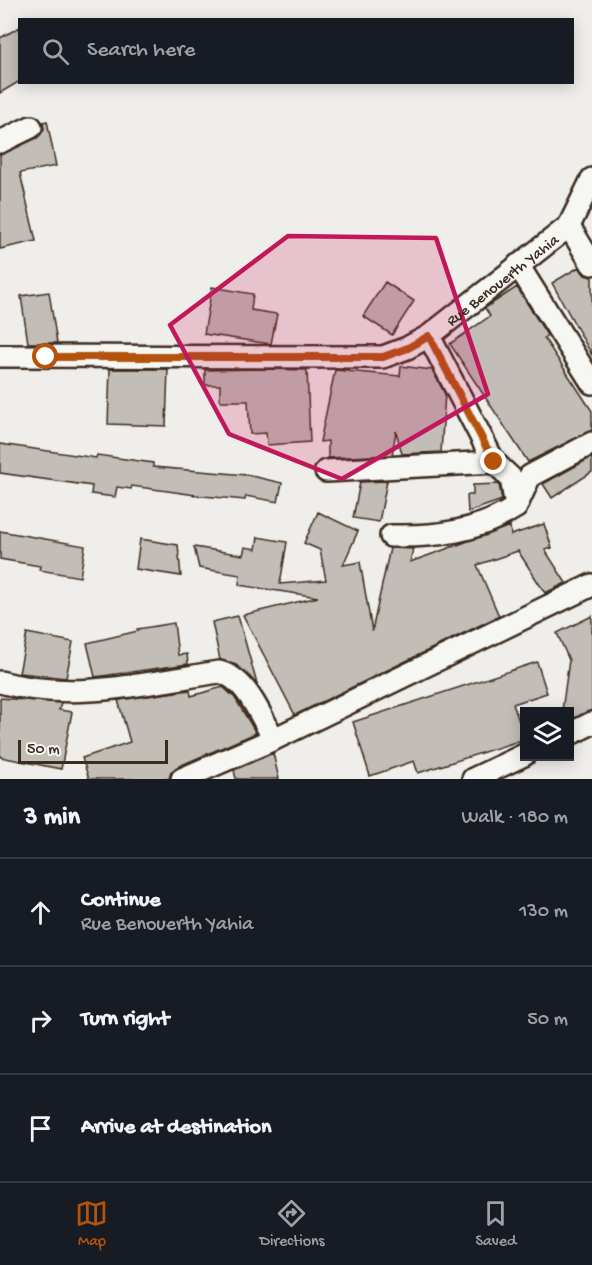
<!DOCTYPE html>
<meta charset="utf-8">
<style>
:root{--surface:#171b24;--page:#20242c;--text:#f1f3f6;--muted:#9ea1a6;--line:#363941;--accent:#b45309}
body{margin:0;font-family:"Gochi Hand",sans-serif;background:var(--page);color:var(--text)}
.controls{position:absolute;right:18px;bottom:18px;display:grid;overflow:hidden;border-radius:0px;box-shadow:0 3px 15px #0003}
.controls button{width:54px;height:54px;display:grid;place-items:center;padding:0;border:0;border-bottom:2px solid var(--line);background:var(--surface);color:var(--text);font:30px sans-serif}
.scale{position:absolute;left:18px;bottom:15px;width:150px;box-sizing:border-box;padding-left:6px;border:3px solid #3b2a1e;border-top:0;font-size:16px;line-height:21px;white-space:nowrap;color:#3b2a1e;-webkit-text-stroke:4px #f6f6f2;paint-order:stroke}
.stop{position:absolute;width:18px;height:18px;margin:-14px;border:4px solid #b45309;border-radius:50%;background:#fff}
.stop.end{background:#b45309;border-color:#fff;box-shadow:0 2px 6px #0008}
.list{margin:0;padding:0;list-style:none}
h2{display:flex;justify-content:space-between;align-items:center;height:78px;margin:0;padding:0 24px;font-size:26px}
h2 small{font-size:20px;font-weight:400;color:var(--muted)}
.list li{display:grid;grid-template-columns:39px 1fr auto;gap:18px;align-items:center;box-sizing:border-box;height:108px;padding:0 24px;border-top:2px solid var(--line)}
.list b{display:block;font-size:22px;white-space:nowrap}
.list p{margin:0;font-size:20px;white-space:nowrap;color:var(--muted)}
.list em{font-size:20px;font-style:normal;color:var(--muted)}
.icon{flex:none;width:33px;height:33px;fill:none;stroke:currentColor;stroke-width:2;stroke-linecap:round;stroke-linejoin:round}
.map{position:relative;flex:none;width:592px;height:779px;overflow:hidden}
.search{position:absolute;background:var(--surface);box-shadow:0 3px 15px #0003;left:18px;right:18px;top:18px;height:66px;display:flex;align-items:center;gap:15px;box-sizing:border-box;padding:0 21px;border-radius:0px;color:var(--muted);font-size:22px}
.sheet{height:402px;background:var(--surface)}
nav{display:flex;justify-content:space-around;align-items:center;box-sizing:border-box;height:84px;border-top:2px solid var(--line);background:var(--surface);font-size:16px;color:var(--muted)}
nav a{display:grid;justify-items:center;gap:3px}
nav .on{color:var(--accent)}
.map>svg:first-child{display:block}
.building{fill:#c2bdb7;stroke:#3b2a1e;stroke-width:1.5}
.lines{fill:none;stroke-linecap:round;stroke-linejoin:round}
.street-casing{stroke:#3b2a1e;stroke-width:26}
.street{stroke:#f6f6f2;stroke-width:21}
.route{stroke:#b45309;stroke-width:8}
.marked{fill:#c2185b;fill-opacity:0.2;stroke:#c2185b;stroke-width:4.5;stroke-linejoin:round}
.labels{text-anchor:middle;stroke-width:4.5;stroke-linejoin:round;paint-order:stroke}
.street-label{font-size:16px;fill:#3b2a1e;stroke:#f6f6f2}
</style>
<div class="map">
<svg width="592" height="779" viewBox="0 0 592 779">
<rect width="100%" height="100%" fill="#efeeea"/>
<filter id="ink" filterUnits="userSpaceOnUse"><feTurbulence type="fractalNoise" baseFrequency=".0167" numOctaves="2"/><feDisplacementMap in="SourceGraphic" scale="12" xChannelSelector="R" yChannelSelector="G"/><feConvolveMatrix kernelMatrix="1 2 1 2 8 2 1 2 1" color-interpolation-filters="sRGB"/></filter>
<g filter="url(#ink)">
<path class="building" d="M 20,27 L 20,81 L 0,93 L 0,38 Z
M 47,121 L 56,166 L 20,173 L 36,241 L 0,249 L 0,155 L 37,138 L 44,129 L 43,122 Z
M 579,267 L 585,275 L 592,277 L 592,355 L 552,283 Z
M 385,282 L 414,301 L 392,335 L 363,316 Z
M 212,287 L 253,294 L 251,310 L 277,314 L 271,344 L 204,334 Z
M 517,287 L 547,335 L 544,338 L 592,411 L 592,430 L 528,462 L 450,344 L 490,316 L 485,308 Z
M 49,292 L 57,343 L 28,343 L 21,296 Z
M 401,366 L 432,370 L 445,394 L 441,452 L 402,454 L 396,431 L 392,455 L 328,458 L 328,441 L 320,442 L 335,370 L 400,376 Z
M 110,369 L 168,369 L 166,426 L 108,424 Z
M 267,369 L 307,370 L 310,442 L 267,445 L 266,433 L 250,434 L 248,401 L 220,401 L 220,385 L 205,385 L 205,370 Z
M 0,444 L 96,458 L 97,455 L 153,463 L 153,467 L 247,475 L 282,483 L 278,502 L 246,496 L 245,500 L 203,496 L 132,486 L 131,489 L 117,487 L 115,497 L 91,494 L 92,486 L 0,473 Z
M 592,457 L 592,472 L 552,498 L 543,484 Z
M 387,481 L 379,522 L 353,518 L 360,482 Z
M 499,484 L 502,500 L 468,512 L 467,495 L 473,495 L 473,485 Z
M 318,512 L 358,531 L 343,565 L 360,562 L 372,631 L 390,548 L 413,549 L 410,562 L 510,526 L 511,535 L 544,524 L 552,548 L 545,550 L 566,583 L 545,593 L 518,551 L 477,565 L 499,616 L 295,715 L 243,615 L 318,597 L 239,585 L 240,575 L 199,568 L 194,547 L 243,555 L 245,547 L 256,549 L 258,537 L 287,542 L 280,584 L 326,580 L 320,550 L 304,543 Z
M 0,531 L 85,546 L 80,577 L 39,570 L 40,566 L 0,559 Z
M 140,539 L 178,545 L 181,576 L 136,569 Z
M 238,616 L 257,684 L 236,665 L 220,660 L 212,622 Z
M 592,616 L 592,710 L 570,720 L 570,711 L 562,711 L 569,660 L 557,633 Z
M 174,623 L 178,655 L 187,654 L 188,664 L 95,677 L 87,643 L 138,631 L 137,629 Z
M 27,633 L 73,642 L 66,678 L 19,673 Z
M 537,662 L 547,693 L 513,704 L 525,739 L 418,773 L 414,761 L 370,776 L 353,722 Z
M 223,687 L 235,698 L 256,733 L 177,767 L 171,772 L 169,779 L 89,779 L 82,758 L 130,742 L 118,700 L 190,690 L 191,696 Z
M 0,698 L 61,703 L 59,710 L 72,712 L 61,769 L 0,757 Z
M 273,753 L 279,779 L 236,779 L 234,770 Z"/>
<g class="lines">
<g class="street-casing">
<g id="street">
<path d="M 0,142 L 31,127"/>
<path d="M 569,226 L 592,179"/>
<path d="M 518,265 L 592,383"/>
<path d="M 429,336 L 494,462 L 511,478 L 516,507 L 530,476 L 592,443"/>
<path id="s1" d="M 0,356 L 383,357 L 407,348 L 429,336 L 569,226 L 592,264"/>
<path d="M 326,471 L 494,462"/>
<path d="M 391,536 C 435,537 478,532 516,507"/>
<path d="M 0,682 C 73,702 146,683 219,672 C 247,678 260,716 274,739"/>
<path d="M 570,734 L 592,723"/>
<path d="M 182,779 L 274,739 L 592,585"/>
<path d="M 473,779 L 524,755"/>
</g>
</g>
<use href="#street" class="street"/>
</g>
</g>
<g class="lines" filter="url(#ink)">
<path class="route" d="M 46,357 L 383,357 L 408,348 L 429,336 L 494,462"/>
</g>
<path class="marked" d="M 288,236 L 436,238 L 488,394 L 342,479 L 229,434 L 170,325 Z"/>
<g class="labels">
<g class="street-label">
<text dy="6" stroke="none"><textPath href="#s1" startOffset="526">Rue Benouerth Yahia</textPath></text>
</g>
</g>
</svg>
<div class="controls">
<button><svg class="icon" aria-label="layers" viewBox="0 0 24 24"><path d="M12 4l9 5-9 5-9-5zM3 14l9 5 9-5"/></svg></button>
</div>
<div class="scale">50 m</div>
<div class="stop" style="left:46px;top:357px"></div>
<div class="stop end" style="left:494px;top:462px"></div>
<div class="search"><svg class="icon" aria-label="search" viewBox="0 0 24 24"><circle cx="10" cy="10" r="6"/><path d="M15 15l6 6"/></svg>Search here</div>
</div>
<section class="sheet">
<h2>3 min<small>Walk · 180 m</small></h2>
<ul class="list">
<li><svg class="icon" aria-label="ahead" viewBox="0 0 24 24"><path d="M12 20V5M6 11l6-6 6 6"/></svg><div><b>Continue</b><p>Rue Benouerth Yahia</p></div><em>130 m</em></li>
<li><svg class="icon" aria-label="right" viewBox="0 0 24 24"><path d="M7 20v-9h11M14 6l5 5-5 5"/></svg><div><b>Turn right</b></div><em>50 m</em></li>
<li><svg class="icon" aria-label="arrive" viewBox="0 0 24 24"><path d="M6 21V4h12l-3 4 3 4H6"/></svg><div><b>Arrive at destination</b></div></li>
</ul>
</section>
<nav>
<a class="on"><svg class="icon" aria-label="map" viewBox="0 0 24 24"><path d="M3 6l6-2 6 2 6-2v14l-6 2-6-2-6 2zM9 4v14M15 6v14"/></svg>Map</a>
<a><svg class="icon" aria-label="directions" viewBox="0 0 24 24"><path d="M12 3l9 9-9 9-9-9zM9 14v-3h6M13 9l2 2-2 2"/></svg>Directions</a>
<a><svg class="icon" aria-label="saved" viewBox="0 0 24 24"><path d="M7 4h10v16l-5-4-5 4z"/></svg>Saved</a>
</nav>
